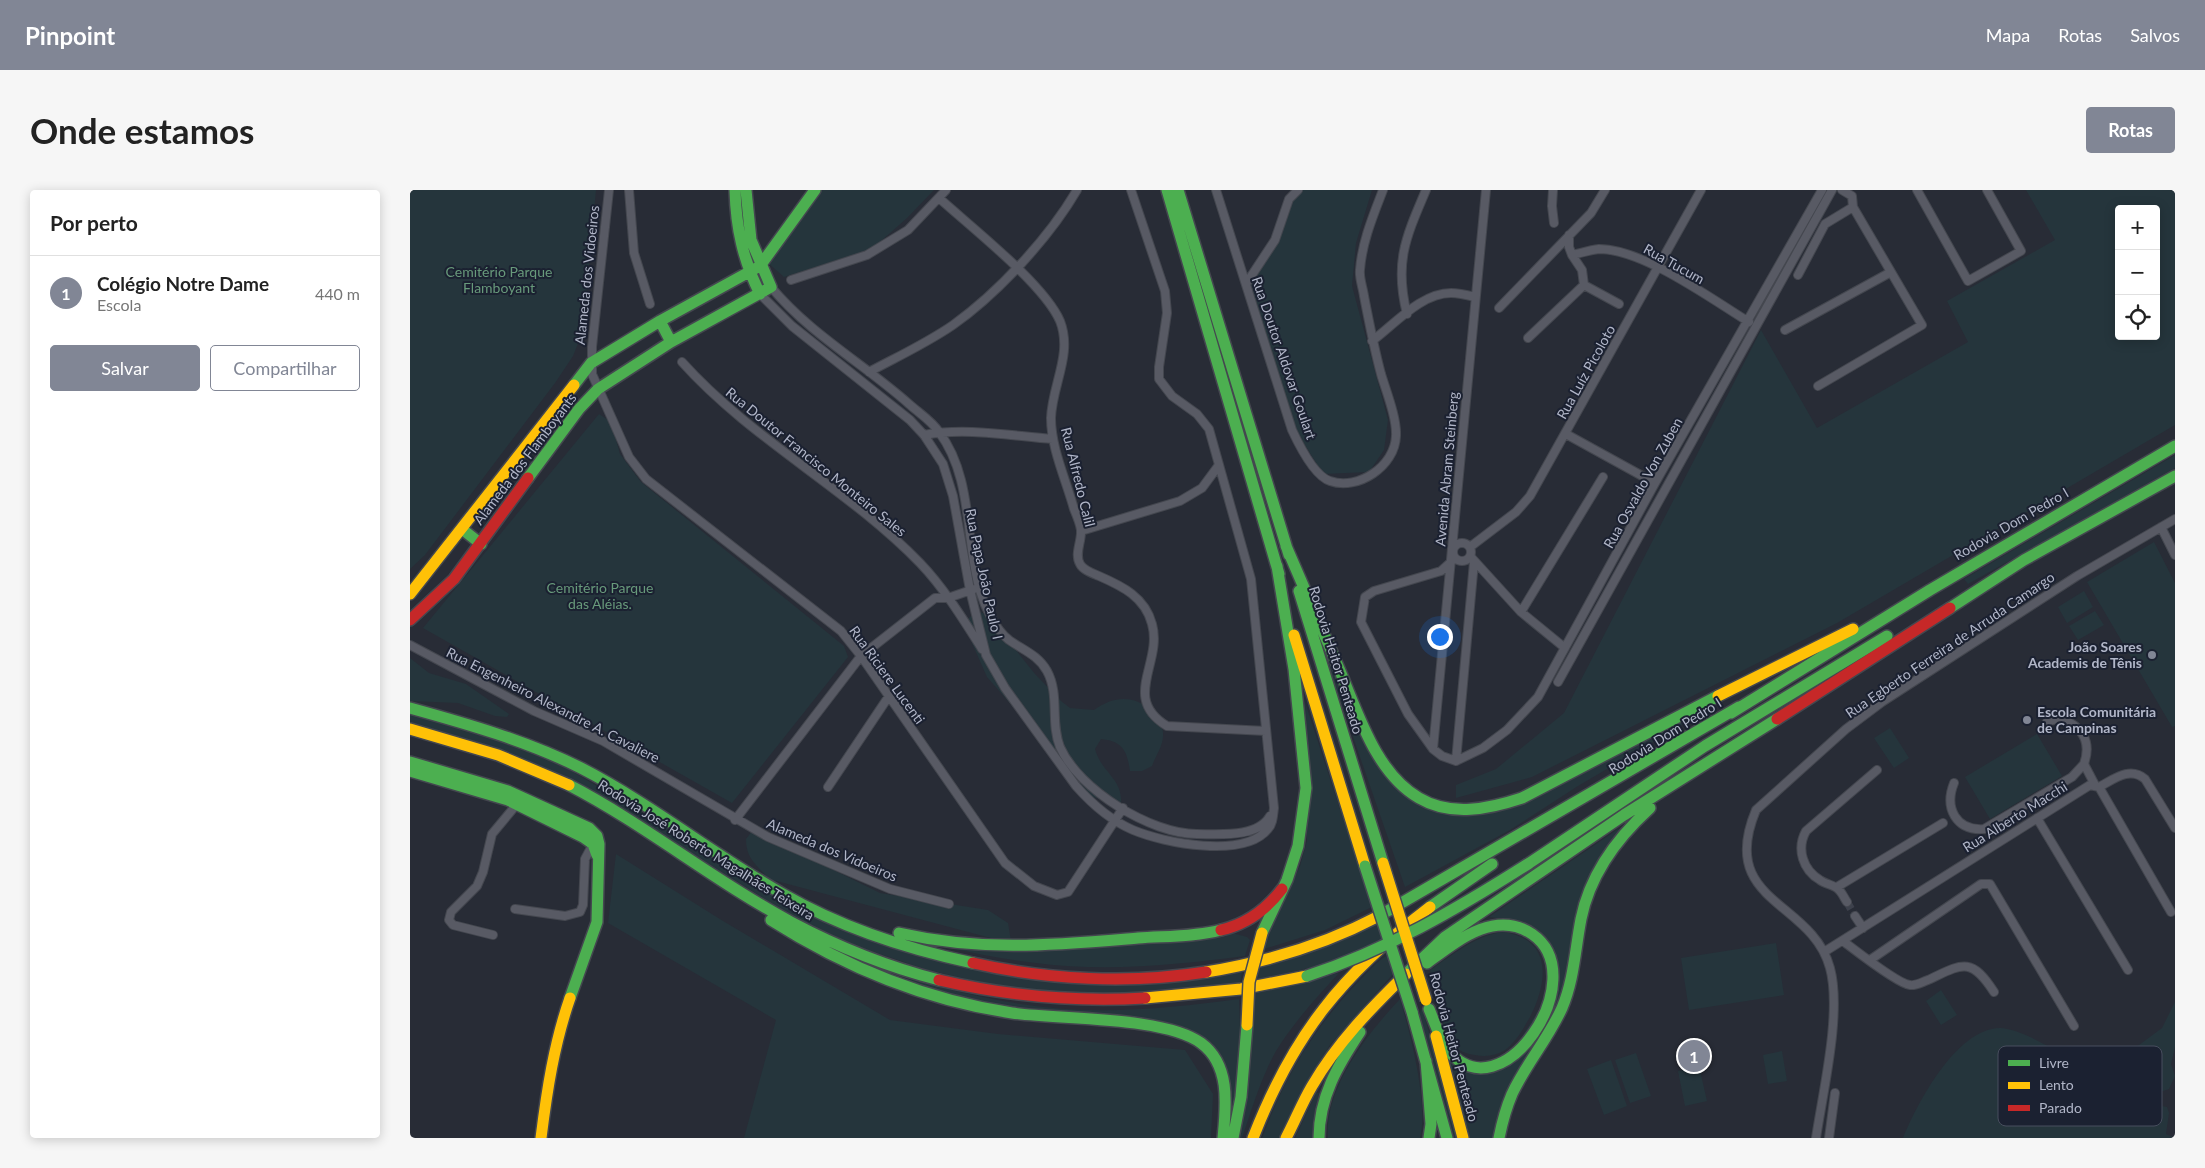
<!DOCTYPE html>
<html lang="pt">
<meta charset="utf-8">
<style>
:root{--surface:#fff;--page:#f6f6f6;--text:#222;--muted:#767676;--line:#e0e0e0;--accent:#818695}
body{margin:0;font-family:Lato,sans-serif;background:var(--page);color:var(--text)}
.controls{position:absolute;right:15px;top:15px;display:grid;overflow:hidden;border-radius:5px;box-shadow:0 2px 12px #0003}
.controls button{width:45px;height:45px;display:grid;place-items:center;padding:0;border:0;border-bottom:1px solid var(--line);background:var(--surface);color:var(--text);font:25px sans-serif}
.you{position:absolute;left:1029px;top:446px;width:18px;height:18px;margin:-12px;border:4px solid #fff;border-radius:50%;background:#1a73e8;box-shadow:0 0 0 8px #1a73e833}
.badge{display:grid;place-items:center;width:32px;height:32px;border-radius:50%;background:var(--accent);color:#fff;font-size:16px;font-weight:700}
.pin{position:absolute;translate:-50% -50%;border:2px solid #fff;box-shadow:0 1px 5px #0006}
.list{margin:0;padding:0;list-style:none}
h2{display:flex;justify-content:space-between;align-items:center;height:65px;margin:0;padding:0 20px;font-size:21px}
h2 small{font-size:16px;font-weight:400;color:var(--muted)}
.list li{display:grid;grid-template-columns:32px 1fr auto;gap:15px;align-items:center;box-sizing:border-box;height:75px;padding:0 20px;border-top:1px solid var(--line)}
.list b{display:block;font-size:19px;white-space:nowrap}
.list p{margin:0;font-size:16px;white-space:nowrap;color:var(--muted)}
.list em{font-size:16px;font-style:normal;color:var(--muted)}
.actions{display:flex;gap:10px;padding:15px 20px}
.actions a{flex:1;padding:11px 0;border:1px solid var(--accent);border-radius:5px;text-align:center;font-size:18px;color:var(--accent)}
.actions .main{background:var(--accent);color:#fff}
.icon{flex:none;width:28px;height:28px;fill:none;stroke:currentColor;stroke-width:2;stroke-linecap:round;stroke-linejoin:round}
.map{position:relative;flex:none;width:1765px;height:948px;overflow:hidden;border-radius:5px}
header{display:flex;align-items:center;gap:30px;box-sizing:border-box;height:70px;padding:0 25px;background:var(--accent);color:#fff}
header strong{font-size:24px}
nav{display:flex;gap:28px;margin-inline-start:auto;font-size:18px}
.intro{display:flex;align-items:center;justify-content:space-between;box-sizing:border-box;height:120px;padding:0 30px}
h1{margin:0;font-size:35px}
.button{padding:12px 22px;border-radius:5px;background:var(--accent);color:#fff;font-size:18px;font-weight:700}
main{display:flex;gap:30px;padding:0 30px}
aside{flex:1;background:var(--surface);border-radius:5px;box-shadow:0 2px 12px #0003}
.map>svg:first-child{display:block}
.green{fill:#25353c;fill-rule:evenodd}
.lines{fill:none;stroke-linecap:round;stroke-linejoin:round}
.street-tunnel{stroke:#3d414c;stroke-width:8;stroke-dasharray:8 4;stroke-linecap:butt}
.street-casing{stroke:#44474f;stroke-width:10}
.fast-casing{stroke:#44474f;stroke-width:14}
.slow-casing{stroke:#44474f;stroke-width:14}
.jam-casing{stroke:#44474f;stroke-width:14}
.street{stroke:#585a64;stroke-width:8}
.fast{stroke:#4caf50;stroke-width:11}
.slow{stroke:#ffc107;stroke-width:11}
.jam{stroke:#c62828;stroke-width:11}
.fast-bridge-casing{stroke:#454953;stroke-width:14;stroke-linecap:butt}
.slow-bridge-casing{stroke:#454953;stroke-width:14;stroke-linecap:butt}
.fast-bridge{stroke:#4caf50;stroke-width:11}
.slow-bridge{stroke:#ffc107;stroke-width:11}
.poi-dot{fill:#818695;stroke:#1b2131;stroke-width:2}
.labels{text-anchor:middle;stroke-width:4;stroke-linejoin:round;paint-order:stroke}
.street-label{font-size:14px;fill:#b1b6c8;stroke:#1b2131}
.park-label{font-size:14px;fill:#689a7b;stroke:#1b2131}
.poi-label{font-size:14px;font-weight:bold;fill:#b1b6c8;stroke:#1b2131;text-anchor:end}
.key{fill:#1b2131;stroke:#484e5e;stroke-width:1}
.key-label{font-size:14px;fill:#b1b6c8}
</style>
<header>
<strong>Pinpoint</strong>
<nav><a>Mapa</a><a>Rotas</a><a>Salvos</a></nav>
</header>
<div class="intro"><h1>Onde estamos</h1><a class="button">Rotas</a></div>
<main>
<aside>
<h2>Por perto<small></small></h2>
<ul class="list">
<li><span class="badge">1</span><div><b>Colégio Notre Dame</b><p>Escola</p></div><em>440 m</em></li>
</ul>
<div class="actions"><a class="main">Salvar</a><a>Compartilhar</a></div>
</aside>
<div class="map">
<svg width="1765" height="948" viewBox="0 0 1765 948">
<rect width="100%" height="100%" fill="#282c36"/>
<path class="green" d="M 0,0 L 186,0 L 173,141 L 163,166 L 145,193 L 15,365 L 0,379 Z
M 412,0 L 524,0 L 497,28 L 462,59 L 374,87 L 357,72 Z
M 891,0 L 962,0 L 946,53 L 942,96 L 978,230 L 974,260 L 959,282 L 913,284 L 885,239 L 839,94 L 881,10 Z
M 1616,0 L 1765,0 L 1765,235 L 1427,433 L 1122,587 L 1046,608 L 1046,595 L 1086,579 L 1154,523 L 1351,140 L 1407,238 L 1558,152 L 1537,111 L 1645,50 ZM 1709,19 L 1746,19 L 1746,146 L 1709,146 Z
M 189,224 L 201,232 L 210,264 L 231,292 L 434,456 L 438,467 L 322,613 L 13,438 Z
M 1765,265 L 1765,278 L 1558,394 L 1554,389 Z
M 1744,352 L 1765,393 L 1765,536 L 1762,537 L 1677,392 Z
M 1674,401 L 1683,417 L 1657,433 L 1648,417 Z
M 567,421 L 578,425 L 625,484 L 651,511 L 660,518 L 684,520 C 704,506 725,504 743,523 C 748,528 753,535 753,543 C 754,555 746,565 742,576 L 732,581 L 720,581 C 717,560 712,551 691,549 L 685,559 C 691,582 713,589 711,613 L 682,607 L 577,487 L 562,453 L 558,429 Z
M 1685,421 L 1694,435 L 1668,450 L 1659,436 Z
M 906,440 L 989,597 L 1063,624 L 1340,495 L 1168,596 L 1100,640 L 995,697 Z
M 0,468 L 19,483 L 56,494 L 99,524 L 97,527 L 85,526 L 48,513 L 0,511 Z
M 895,512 L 962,717 L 915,740 L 854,759 L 857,746 L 890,676 L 897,651 Z
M 0,523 L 33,531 L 148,573 L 398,721 L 621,786 L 832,781 L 830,795 L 683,806 L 587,796 L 518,780 L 443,755 L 379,724 L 217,623 L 0,534 Z
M 1480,538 L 1499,568 L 1484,578 L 1464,548 Z
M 1627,544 L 1652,586 L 1580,629 L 1555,587 Z
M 1208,639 L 1210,641 L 1198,657 L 1148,816 L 1084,948 L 1060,948 L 1037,866 L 1091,880 L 1150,786 L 1103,730 L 1079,727 Z
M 343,640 L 470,703 L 578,720 L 598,733 L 601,751 L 592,751 L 359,689 C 347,675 336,669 336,649 Z
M 206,664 L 313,731 L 480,830 L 588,844 L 775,860 L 803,904 L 801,948 L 334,948 L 366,830 L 198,733 Z
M 968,733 L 974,751 L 910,775 L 847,791 L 849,778 Z
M 819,742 L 837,747 L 840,750 L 835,766 C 766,775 696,782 626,773 C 597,770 568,764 540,758 Z
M 1093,742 C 1143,749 1138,792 1120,827 C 1113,839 1106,852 1095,860 C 1086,866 1075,867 1065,865 C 1056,864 1048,861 1043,853 C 1029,833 1026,803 1020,780 C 1042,765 1066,745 1093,742 Z
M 1366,753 L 1374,805 L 1279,820 L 1271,768 Z
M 978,765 L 983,784 L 920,855 L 900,886 L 870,948 L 852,948 C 874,888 905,836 950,790 C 958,782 967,771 978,765 Z
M 455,777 C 517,794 579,812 644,818 C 706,824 768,817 829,809 L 831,867 L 825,920 L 797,851 L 559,812 Z
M 929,783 C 906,808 884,832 866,861 C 851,888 842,919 832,948 L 827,948 L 845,803 Z
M 1531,800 L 1547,825 L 1531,835 L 1516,811 Z
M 990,809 C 1000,842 1019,915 1010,948 L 918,948 C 914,898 958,843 990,809 Z
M 1765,812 L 1765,857 L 1761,874 L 1765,886 L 1759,899 L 1741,905 L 1746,915 L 1757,917 L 1759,923 L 1756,944 L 1765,948 L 1493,948 C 1508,912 1546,839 1590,838 C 1605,838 1631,852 1643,859 C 1660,868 1685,882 1704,875 L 1696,860 L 1725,858 L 1752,838 Z
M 1012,817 L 1048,948 L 1043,948 L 1009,826 Z
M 1372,861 L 1377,891 L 1358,894 L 1353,865 Z
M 1226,863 L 1241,906 L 1220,913 L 1205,870 Z
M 1201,870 L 1217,916 L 1194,925 L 1177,879 Z
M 1289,876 L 1297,911 L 1275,916 L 1268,881 Z
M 906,903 L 909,903 L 903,948 L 885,948 Z"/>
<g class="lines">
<path class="street-tunnel" d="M 1437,712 L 1445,726"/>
<g class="street-casing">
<path id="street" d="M 199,0 L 182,157 L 182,184 L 219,267 L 236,289 L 431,441 L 451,466 L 595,673 L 624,696 L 647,705 L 658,702 L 713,618
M 219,0 L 224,63 L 240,114
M 806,0 L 882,240 C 889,255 904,286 920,291 C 948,301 985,276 986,246 C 987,228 976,201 971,184 C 964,158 959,132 954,106 C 953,98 949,88 950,80 C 952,52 963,26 973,0
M 1143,0 L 1142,16 L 1144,33
M 1507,0 L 1558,91 L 1611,61 L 1577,0
M 529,8 C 561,37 634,94 650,131 C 663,164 642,195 641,228 C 641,258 656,290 664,319 C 667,326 670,333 671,340 C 672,351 664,364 670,374 C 673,380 682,383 689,386 C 712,396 735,407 742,434 C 753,473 711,508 757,536 L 856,541
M 1159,45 L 1159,57 L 1162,65 C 1171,63 1180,60 1189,59 C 1233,59 1300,108 1339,132
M 1388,85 L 1415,34 L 1443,17
M 381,90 L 457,65 L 498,40 L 536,0
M 836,94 L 865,50 L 879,9 L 888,0
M 1174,95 L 1209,114
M 361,97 C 400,144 454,174 499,214 C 509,223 522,231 529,242 C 563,287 555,349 570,401 C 575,417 585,439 599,450 C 613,460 628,465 637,481 C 650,505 640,532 650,557 C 669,600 741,644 787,644 C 809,644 848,648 860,626
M 350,104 L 382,136 L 500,230 L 514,245 L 533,274 L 543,306 L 560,400 L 576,465 L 595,498 L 666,596 C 681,613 702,631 723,640 C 754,653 834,669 858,639 C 863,634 863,625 864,618 L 841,389 L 799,239 L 787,224 L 762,206 L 749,189 L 749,177 L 757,123 L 755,101 L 721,0
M 1089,118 L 1181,23 L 1195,0
M 997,124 C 984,72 996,47 1016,0
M 1375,140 L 1481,82
M 1118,148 L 1174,95 L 1172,80 L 1162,65
M 962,151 C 985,134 1011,103 1041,103 C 1049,103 1057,105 1065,107
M 272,172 C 342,250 437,298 510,373 C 534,398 553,429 572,459
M 459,182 C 487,167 517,153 543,135 C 588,103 639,48 667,0
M 1408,196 L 1512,135 L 1443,17 L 1442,6 L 1432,0
M 1156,244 L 1245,293
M 514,245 C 556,237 602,246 643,249
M 1751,337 L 1765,365
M 671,341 L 770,311 L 792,298 L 809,275
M1043 362a9 9 0 1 1 18 0a9 9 0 1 1-18 0Z
M 1060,357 L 1106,322 L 1120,306 L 1291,0
M 1060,366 L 1111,422 L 1155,458
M 1041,372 L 1031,381 L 964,401 L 955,407 L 951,432 L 998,524 L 1023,559 L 1032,566 L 1046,571
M 1111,422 L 1193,287
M 0,455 L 124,521 L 193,551 L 358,647 L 480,699 L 539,714
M 1148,492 L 1422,0
M 1637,532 L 1650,528 C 1672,536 1682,551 1674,574 L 1685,595
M 1023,559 L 1076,0
M 1046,571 L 1073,558 L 1097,540 L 1128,507 L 1245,293 L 1412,0
M 1046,571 L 1064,372
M 1544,593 C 1534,618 1546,641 1574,639 L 1662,587 L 1674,574
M 418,597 L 479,506
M 1689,597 C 1704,589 1720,576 1735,589 L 1765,638
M 1627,628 L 1718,780
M 325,630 L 451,466 L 525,408 L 538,408 L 564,399
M 1427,697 L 1533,633
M 1437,712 C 1434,708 1432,702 1428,699 C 1424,695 1415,694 1410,690 C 1393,680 1386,659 1396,641 L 1467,580
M 105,719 L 155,726 L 170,722 L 173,715 L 175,669 L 183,654
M 1445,726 L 1453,738
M 83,745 L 43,735 L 39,730 L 41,722 L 67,696 L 73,682 L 82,644 L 107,614
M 1433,751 C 1445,760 1488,794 1500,795 C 1506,796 1512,792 1518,790 C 1552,774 1561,766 1584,802
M 1414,762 L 1680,595 L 1689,597 L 1761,722
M 1460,770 L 1571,694 L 1580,694 L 1664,836
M 1406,948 C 1413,901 1432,822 1420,778 C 1402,710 1307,713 1346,620 L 1436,539 L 1472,512 L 1667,386 L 1765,329
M 1419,948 L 1425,903"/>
</g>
<g class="fast-casing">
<path id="fast" d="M 325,0 C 326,38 333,70 350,104
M 757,0 L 869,384
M 768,0 L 879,365
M 250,131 L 261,152
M 164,195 L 181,173 L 250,131 L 350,76 L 405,0
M 118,288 L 169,219 L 188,199 L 261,152 L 361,97 L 341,50 L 336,0
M 52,339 L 71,354
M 876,356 C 893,395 910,435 927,474 C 947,519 964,582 1009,608 C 1041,627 1079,619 1112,608 L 1308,506
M 889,401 L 973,673
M 1540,418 L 1614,370 L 1765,286
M 0,518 C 58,534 117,551 171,578 C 241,614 304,665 373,704 C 432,738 497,759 563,773
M 1321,523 L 1520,400 L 1765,256
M 0,572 L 98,601 L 179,638 L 187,646 L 189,654 L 187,732 L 160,808
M 0,581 L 98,610 L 173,647 L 183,654 L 187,665
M 159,595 C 236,635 304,691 381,732 C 428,757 478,777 529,790
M 1118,674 L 1295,556 L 1477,446
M 1020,717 L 1082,674
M 969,726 L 1329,517
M 361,730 C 435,777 515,810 602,823 C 650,830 754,826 791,853 C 821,875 816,916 813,948
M 489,743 C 573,762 643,755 728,748 C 755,746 784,747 811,740
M 852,743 L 877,690 L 888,656 L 896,598 L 884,479 L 867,376
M 1017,773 C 1047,751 1085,719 1122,744 C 1185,787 1091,927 1038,860 C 1029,848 1025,833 1019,819
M 996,784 L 1035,747 L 1214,625 L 1367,529
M 1002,822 L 1037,948
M 1016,871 L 1021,934 L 1019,948
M 823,948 L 831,907 L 837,835
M 909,948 C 909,907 928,875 950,842
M 1089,948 C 1092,933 1096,918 1102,904 C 1116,874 1138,849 1152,818 C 1164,790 1165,760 1171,729 C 1180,684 1207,648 1240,618"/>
</g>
<g class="slow-casing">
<path id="slow" d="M 0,404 L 164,195
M 884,445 L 955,676
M 1308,506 L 1443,439
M 0,539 L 88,565 L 159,595
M 796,782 C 857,772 914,755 969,726
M 735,808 L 831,799 L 897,786
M 1026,846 L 1053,948
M 131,948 C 137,900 144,854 160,808
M 843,948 C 883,845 932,784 1020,717
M 876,948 C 885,931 892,913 902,896 C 927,853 961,818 996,784"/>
</g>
<g class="jam-casing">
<path id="jam" d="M 0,430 L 44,389 L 118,288
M 1367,529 L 1540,418
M 811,740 C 837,734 856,720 872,699
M 563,773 C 638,790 720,794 796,782
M 529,790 C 597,806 665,812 735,808"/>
</g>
<use href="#street" class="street"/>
<use href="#fast" class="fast"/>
<use href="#slow" class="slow"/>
<use href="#jam" class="jam"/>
<g class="fast-bridge-casing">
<path id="fast-bridge" d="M 955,676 L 1002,822
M 897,786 C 977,760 1047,719 1118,674"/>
</g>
<g class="slow-bridge-casing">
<path id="slow-bridge" d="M 973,673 L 1016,810
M 837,835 L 839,792 L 852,743"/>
</g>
<use href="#fast-bridge" class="fast-bridge"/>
<use href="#slow-bridge" class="slow-bridge"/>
</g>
<g class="poi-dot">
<circle cx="1742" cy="465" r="5"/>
<circle cx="1617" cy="530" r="5"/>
</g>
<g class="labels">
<g class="street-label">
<text transform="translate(1264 74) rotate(29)" y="5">Rua Tucum</text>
<text transform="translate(177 85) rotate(-84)" y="5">Alameda dos Vidoeiros</text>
<text transform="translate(874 168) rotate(71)" y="5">Rua Doutor Aldovar Goulart</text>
<text transform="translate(1176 182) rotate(-61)" y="5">Rua Luíz Picoloto</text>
<text transform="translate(115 269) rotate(-53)" y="5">Alameda dos Flamboyants</text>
<text transform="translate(406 272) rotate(39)" y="5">Rua Doutor Francisco Monteiro Sales</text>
<text transform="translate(1037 279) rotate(-85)" y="5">Avenida Abram Steinberg</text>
<text transform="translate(668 287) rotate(76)" y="5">Rua Alfredo Calil</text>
<text transform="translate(1233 293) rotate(-61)" y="5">Rua Osvaldo Von Zuben</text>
<text transform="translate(1601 334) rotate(-30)" y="5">Rodovia Dom Pedro I</text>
<text transform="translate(574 384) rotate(78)" y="5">Rua Papa João Paulo I</text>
<text transform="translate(1540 455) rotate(-34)" y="5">Rua Egberto Ferreira de Arruda Camargo</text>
<text transform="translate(926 470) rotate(73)" y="5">Rodovia Heitor Penteado</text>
<text transform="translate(477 485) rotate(54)" y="5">Rua Riciere Lucenti</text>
<text transform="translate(143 515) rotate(27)" y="5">Rua Engenheiro Alexandre A. Cavaliere</text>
<text transform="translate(1255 546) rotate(-32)" y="5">Rodovia Dom Pedro I</text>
<text transform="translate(1605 627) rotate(-32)" y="5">Rua Alberto Macchi</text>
<text transform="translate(296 660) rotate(32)" y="5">Rodovia José Roberto Magalhães Teixeira</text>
<text transform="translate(422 660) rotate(23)" y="5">Alameda dos Vidoeiros</text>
<text transform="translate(1044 857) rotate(75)" y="5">Rodovia Heitor Penteado</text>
</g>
<g class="park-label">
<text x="89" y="87">Cemitério Parque<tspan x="89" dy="16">Flamboyant</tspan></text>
<text x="190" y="403">Cemitério Parque<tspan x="190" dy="16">das Aléias.</tspan></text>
</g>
<g class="poi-label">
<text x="1732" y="462">João Soares<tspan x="1732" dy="16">Academis de Tênis</tspan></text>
<text x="1627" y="527" text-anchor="start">Escola Comunitária<tspan x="1627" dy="16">de Campinas</tspan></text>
</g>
</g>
<rect x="1588" y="856" width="164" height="80" rx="8" class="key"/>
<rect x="1598" y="870" width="22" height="6" fill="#4caf50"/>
<rect x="1598" y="892" width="22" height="7" fill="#ffc107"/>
<rect x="1598" y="915" width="22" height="6" fill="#c62828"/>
<g class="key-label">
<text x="1629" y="878">Livre</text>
<text x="1629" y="900">Lento</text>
<text x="1629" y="923">Parado</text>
</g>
</svg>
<div class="controls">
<button>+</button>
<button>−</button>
<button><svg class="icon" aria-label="locate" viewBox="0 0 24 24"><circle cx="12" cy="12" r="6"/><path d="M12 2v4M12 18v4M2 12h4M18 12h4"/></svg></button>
</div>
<div class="you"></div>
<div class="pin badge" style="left:1284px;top:866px">1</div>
</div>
</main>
